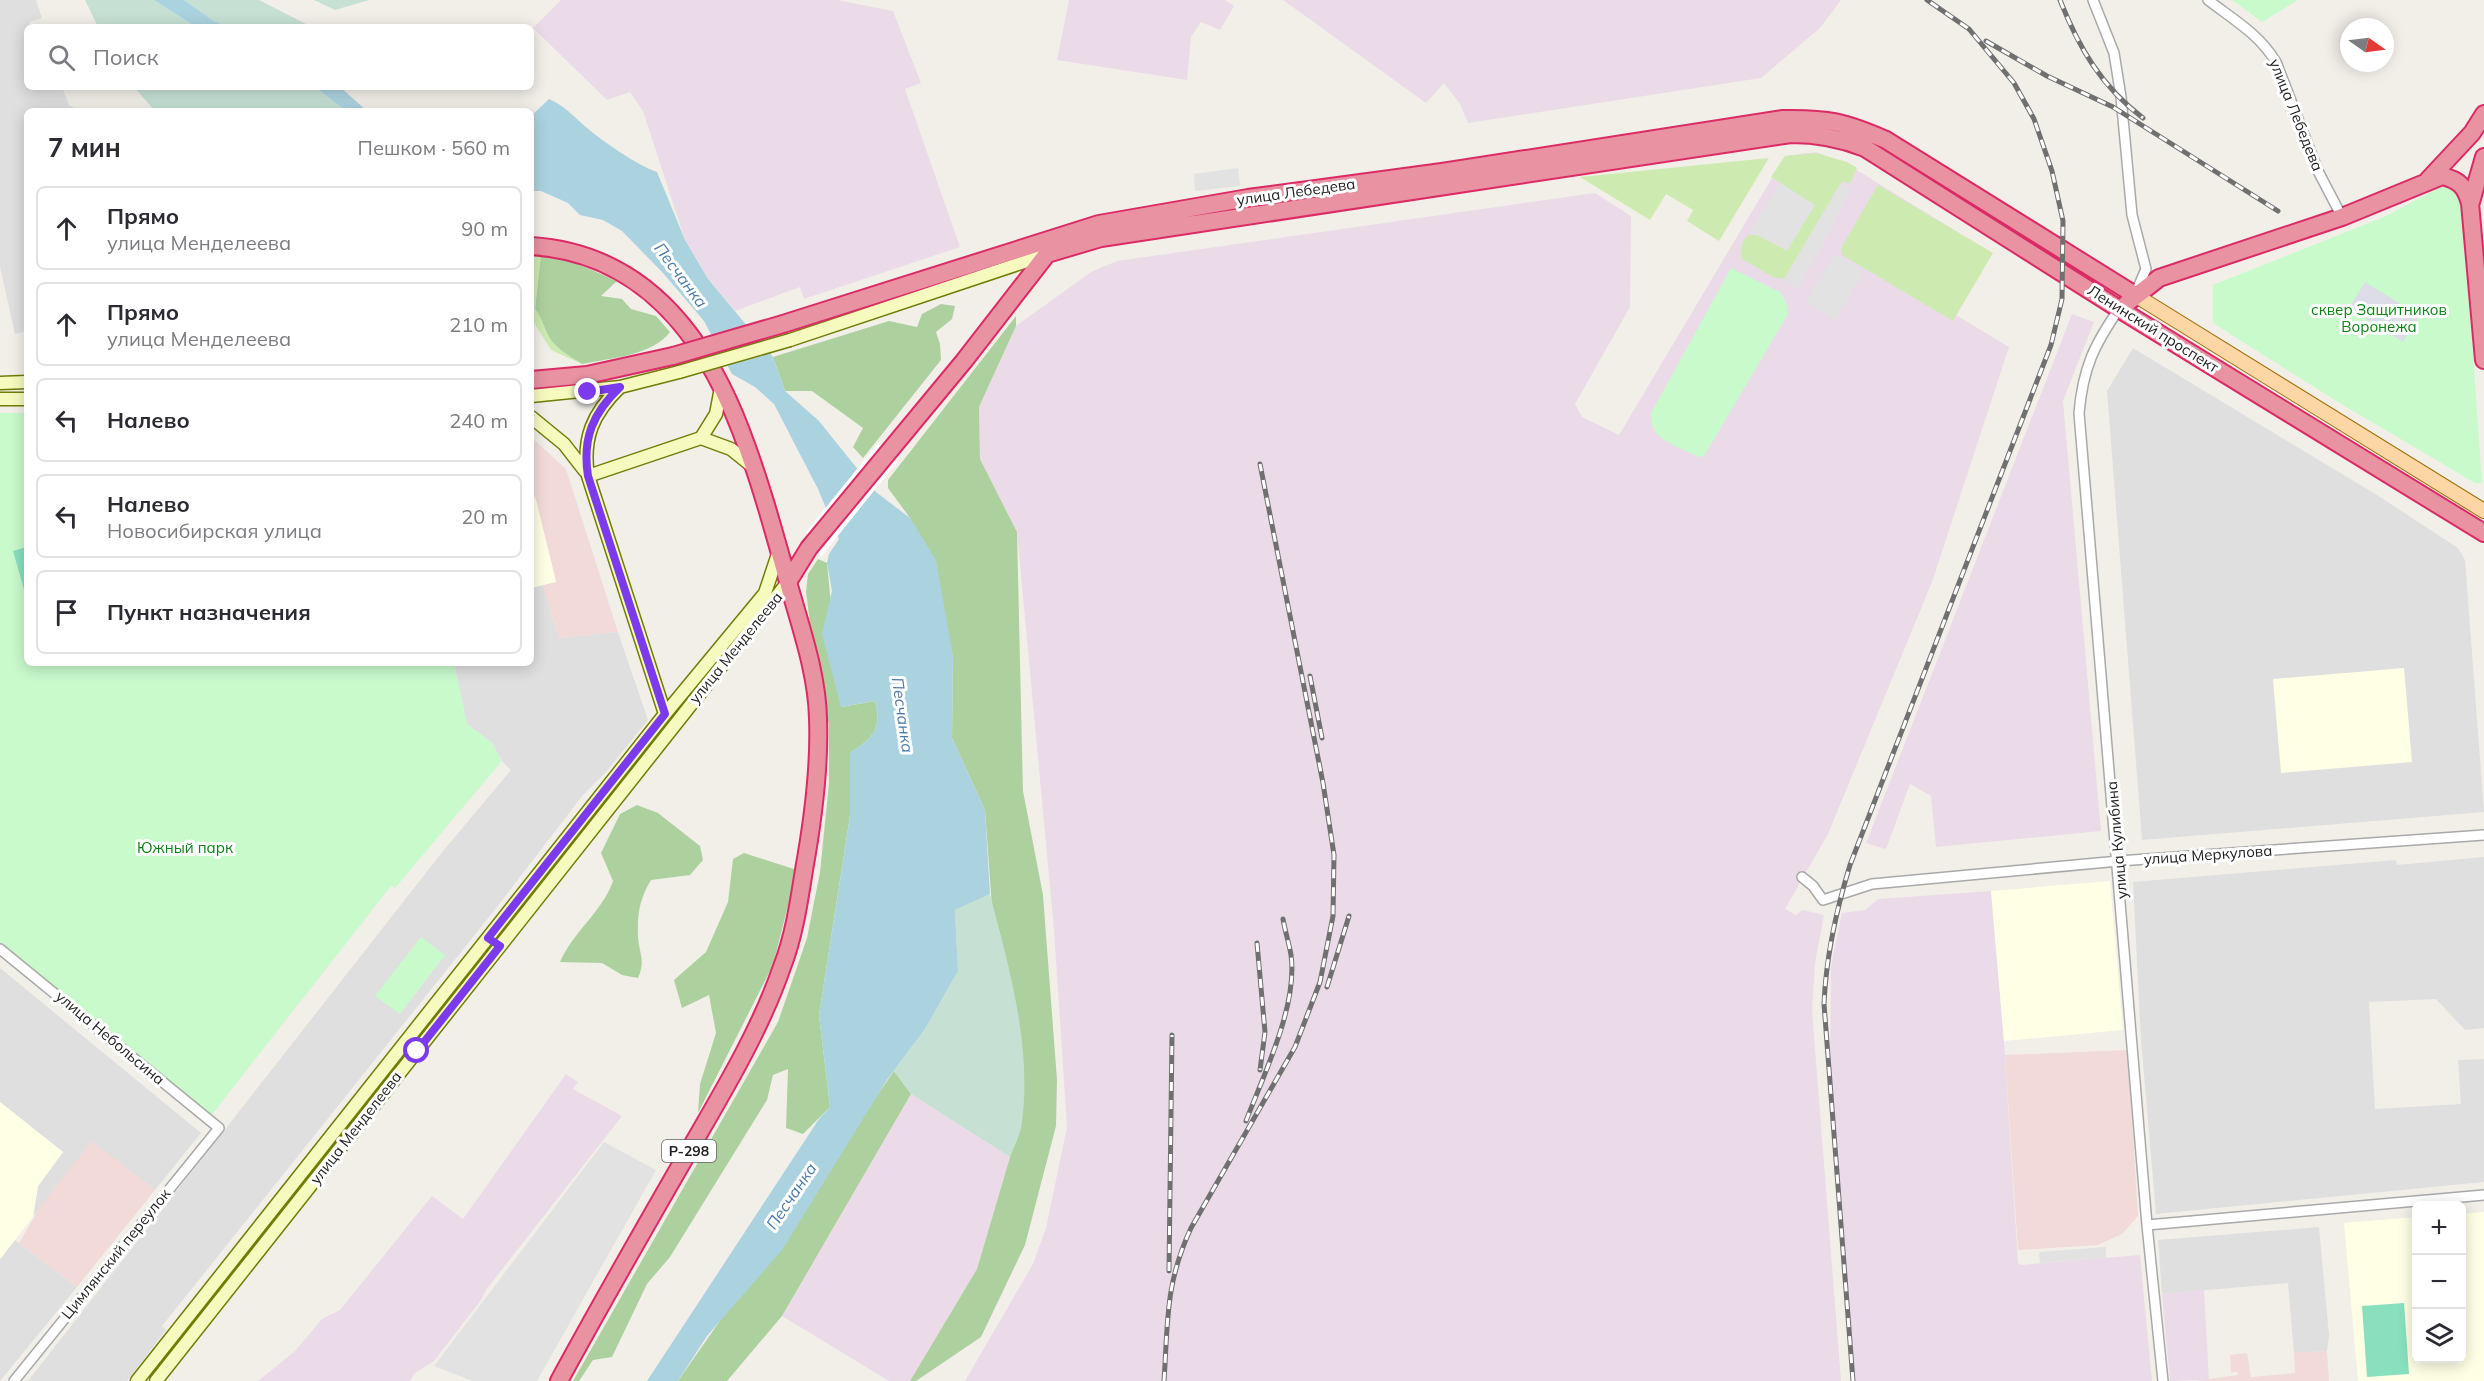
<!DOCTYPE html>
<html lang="ru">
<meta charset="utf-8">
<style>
:root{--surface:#fff;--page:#f2f2f3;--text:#2b2b33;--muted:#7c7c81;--line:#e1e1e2}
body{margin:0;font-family:Mulish,sans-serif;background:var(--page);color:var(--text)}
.controls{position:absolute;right:18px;bottom:18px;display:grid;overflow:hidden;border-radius:9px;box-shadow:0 3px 15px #0003}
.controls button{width:54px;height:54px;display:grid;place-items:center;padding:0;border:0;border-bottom:2px solid var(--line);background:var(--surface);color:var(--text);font:30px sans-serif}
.compass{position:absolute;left:2340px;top:18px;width:54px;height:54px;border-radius:50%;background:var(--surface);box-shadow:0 3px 15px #0003;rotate:104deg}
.stop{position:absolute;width:18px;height:18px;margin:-14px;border:4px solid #7c3aed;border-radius:50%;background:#fff}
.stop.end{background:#7c3aed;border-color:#fff;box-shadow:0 2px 6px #0008}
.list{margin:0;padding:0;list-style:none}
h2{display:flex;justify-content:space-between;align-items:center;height:78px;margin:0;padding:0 24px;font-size:26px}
h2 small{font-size:20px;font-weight:400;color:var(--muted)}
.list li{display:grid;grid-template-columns:39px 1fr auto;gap:18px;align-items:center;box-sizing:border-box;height:84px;margin:0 12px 12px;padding:0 12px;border:2px solid var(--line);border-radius:9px}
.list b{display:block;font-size:22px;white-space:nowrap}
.list p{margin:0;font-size:20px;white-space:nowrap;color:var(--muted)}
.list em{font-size:20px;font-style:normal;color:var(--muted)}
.icon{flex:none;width:33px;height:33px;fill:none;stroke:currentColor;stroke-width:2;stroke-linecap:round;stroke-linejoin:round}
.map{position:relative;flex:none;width:2484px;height:1381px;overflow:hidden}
.search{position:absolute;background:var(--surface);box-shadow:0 3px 15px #0003;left:24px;top:24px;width:510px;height:66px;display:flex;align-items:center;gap:15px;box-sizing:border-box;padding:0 21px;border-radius:9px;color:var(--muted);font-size:22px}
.panel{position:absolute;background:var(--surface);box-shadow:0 3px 15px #0003;left:24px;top:108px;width:510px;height:558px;border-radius:9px}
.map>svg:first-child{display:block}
.residential{fill:#e0dfdf}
.commercial{fill:#f2dad9}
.industrial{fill:#ebdbe8}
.education{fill:#ffffe5}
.grass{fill:#cdebb0}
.forest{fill:#add19e}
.wetland{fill:#c6e0d4}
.park{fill:#c8facc}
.pitch{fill:#88e0be}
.parking{fill:#e2e2e2}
.plaza{fill:#dddde8}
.water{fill:#aad3df}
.pier{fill:#fff}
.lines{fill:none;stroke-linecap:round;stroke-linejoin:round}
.street-casing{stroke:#a9a9a9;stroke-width:12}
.secondary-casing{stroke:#707d05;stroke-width:15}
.primary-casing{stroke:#a06b00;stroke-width:16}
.highway-casing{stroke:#dc2a67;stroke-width:20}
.street{stroke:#fff;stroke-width:9}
.secondary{stroke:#f7fabf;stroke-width:12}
.primary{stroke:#fcd6a4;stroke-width:14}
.highway{stroke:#e892a2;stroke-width:16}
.rail-casing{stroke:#707070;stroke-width:5}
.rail{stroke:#fff;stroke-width:3;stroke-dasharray:9;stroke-linecap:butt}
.secondary-bridge-casing{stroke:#707d05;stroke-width:15;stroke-linecap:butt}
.highway-bridge-casing{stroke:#dc2a67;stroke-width:20;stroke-linecap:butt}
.secondary-bridge{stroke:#f7fabf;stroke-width:12}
.highway-bridge{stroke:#e892a2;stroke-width:16}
.route{stroke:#7c3aed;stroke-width:8}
.labels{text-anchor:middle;stroke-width:6;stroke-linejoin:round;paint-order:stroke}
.shield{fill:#fff;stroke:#646464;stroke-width:1.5}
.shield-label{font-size:14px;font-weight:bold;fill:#222}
.street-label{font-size:15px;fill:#222;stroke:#fff}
.park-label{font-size:15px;fill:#0c8416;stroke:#fff}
.water-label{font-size:16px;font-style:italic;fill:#4a7aab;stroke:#fff}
</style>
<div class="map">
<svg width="2484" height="1381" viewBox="0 0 2484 1381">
<rect width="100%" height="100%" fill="#f2efe9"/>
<path class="residential" d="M 0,0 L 36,0 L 42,18 L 29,22 L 31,27 L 27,27 L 27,87 L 62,87 L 69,105 L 79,111 L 27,111 L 27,331 L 15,334 L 0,267 Z
M 2133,348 L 2377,495 L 2458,548 L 2465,560 L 2484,812 L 2142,840 L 2107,391 Z
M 543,585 L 559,638 L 618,632 L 648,720 L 606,772 L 583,795 L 493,912 L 162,1326 L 166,1330 L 127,1381 L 28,1381 L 443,851 L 511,770 L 502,761 L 492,743 L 467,724 L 454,663 L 531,663 L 531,588 Z
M 2484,857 L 2484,1028 L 2465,1030 L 2436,999 L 2369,1002 L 2375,1109 L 2461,1104 L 2458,1060 L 2484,1059 L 2484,1182 L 2156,1214 L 2141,1040 L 2133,882 L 2396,860 L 2397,865 Z
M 0,968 L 201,1133 L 155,1190 L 92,1142 L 33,1217 L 38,1186 L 63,1152 L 0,1102 Z
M 2319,1227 L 2329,1335 L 2327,1351 L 2294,1353 L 2288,1283 L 2162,1294 L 2158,1240 Z
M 15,1240 L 77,1287 L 0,1381 L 0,1259 Z"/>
<path class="commercial" d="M 531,437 L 566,469 L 618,632 L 559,638 L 543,585 L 556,581 L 536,500 L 531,491 Z
M 2128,1050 L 2138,1216 L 2122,1234 L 2098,1245 L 2018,1250 L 2005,1055 Z
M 92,1141 L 155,1190 L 77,1287 L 19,1243 L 42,1204 Z
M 2327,1351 L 2329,1381 L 2195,1381 L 2238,1375 L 2237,1372 L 2231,1372 L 2230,1355 L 2247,1353 L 2251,1377 L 2295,1373 L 2294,1353 Z"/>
<path class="industrial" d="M 561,0 L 837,0 L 893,11 L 921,83 L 905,89 L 960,247 L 804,299 L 800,287 L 735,311 L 708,279 L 685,240 L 643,111 L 630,92 L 607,100 L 533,28 Z
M 1069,0 L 1225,0 L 1234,6 L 1220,30 L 1201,22 L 1191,37 L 1187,80 L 1057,60 Z
M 1283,0 L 1841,0 L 1820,28 L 1761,78 L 1468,123 L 1460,104 L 1444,83 L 1426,103 Z
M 1816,152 L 1847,164 L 1988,251 L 1951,312 L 2009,347 L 1932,582 L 1828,834 L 1785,909 L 1796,915 L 1803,910 L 1824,915 L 1815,963 L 1812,1010 L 1841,1381 L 965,1381 L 1033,1264 L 1046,1228 L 1067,1127 L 1054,930 L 1017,532 L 980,459 L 979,407 L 1016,326 L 1091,272 L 1117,261 L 1595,193 L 1631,216 L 1630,307 L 1575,404 L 1582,417 L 1619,435 L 1785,156 Z
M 2072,314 L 2094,322 L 2063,401 L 2101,831 L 1936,847 L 1931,796 L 1910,784 L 1886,849 L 1875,846 L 1866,843 Z
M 1991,891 L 2004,1041 L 2018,1263 L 2021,1265 L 2140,1255 L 2152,1381 L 1855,1381 L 1830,1064 L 1831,966 L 1842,913 L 1865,910 L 1878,899 Z
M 566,1074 L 578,1082 L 573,1089 L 622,1116 L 486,1290 L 481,1300 L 434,1361 L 414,1374 L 410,1381 L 258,1381 L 295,1351 L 322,1319 L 340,1310 L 432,1196 L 463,1219 Z
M 911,1094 L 1010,1157 L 977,1269 L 910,1381 L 889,1381 L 782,1316 Z
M 2204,1290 L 2209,1380 L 2170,1381 L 2162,1294 Z"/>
<path class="education" d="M 531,491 L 536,500 L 556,582 L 531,588 Z
M 2404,668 L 2412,762 L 2281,773 L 2273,679 Z
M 2110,881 L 2123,1030 L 2004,1041 L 1991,891 Z
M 0,1102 L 63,1152 L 38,1186 L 33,1217 L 0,1259 Z
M 2484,1212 L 2484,1381 L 2358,1381 L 2344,1223 L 2416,1217 L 2416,1358 L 2462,1358 L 2462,1214 Z"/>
<path class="grass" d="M 1816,153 L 1847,162 L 1857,168 L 1850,183 L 1842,182 L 1784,279 L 1773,277 L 1742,259 C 1740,249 1741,243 1748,235 L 1757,234 L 1814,205 L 1771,177 L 1785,156 Z
M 1769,158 L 1719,241 L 1687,221 L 1693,210 L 1666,194 L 1650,220 L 1580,177 Z
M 1878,185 L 1993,253 L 1953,321 L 1842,255 L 1841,248 Z
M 541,254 L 535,309 C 542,318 543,325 548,335 C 554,348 570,356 582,364 L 551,350 L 531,318 L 531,255 Z"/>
<path class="forest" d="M 541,254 L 557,255 L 617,281 L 601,296 L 622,299 L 631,309 L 656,316 L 670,332 C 652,356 610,358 582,364 C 570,356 554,348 548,335 C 543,325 542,318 535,309 Z
M 941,304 L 955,306 L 952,319 L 936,332 L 940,344 L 941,360 L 863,458 L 853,447 L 863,428 L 812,391 L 785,391 L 773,357 L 889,321 L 917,327 L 922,314 Z
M 1016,316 L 1016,326 L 979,407 L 980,459 L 1017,532 L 1023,791 L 1043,895 L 1057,1080 L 1056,1126 L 1025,1245 L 981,1337 L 916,1381 L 910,1381 L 977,1269 L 1010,1157 L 985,810 L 952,738 L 953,656 L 910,518 L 888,488 L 888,480 Z
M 818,559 L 827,563 L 841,707 L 875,701 C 882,729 873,738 850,753 L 850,816 L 819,1015 L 830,1107 L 803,1134 L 786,1128 L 788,1069 L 773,1075 L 767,1100 L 670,1257 L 647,1284 L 612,1357 L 593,1360 L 579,1381 L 573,1381 L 778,1022 L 807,938 L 820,872 L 829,783 L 829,725 L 814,654 L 806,592 L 808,574 Z
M 637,805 L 658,813 L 700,846 L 703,860 L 690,875 L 651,880 C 640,898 637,914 638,936 C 639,954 646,960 638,978 L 622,975 L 602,963 L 560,962 C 573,932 602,912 613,881 L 601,853 L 620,814 Z
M 744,853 L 797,870 L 773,965 L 698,1113 L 700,1084 L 716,1033 L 709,995 L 682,1008 L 674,980 L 706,952 L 728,902 L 733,859 Z
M 894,1071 L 911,1094 L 782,1316 L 727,1381 L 678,1381 Z"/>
<path class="wetland" d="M 85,0 L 154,0 L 196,27 L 98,27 Z
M 184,0 L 259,0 L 312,27 L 228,27 L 214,21 Z
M 314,0 L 369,0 L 335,10 Z
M 134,87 L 315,87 L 346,111 L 155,111 Z
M 990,894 C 1009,968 1032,1045 1022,1122 C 1021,1134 1014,1146 1010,1157 L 911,1094 L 894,1071 L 925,1029 L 958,971 L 955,910 Z"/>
<path class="park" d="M 2232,0 L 2298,0 L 2262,22 Z
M 2444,185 L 2452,185 L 2462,195 L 2482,483 L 2475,483 L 2338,402 L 2213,323 L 2213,285 L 2384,217 Z
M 1731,268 L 1780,292 L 1786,302 L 1788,314 L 1707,451 L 1703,457 L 1696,456 C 1675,445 1649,440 1651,413 Z
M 0,413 L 27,413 L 27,663 L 454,663 L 467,724 L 492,743 L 502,761 L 395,888 L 391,886 L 210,1117 L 0,945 Z
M 421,937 L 445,955 L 400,1014 L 375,996 Z"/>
<path class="pitch" d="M 27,547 L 27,600 L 13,551 Z
M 2404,1303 L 2409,1374 L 2367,1377 L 2362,1306 Z"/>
<path class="parking" d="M 1238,168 L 1240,186 L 1195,191 L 1194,174 Z
M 1780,183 L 1815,205 L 1787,251 L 1757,235 L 1748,235 Z
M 1840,184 L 1851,191 L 1798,289 L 1784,279 Z
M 1835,254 L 1864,271 L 1835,320 L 1806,303 Z
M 604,1142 L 656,1170 L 537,1381 L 472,1381 L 434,1366 Z
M 2106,1247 L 2106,1258 L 2040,1263 L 2039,1252 Z"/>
<path class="plaza" d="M 2365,282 L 2420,316 L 2403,342 L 2349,308 Z"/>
<path class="water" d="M 154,0 L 184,0 L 214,21 L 228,27 L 196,27 Z
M 315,87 L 340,87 L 367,111 L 346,111 Z
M 549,99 C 565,106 573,116 586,127 C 602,141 637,165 657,172 L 685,240 L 708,279 L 773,357 L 785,391 L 819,421 L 876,492 L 910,518 L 936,560 L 953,656 L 952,738 L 985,810 L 990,894 L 955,910 L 958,971 L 925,1029 L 887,1080 L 782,1250 L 707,1336 L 678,1381 L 647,1381 L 819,1119 L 830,1107 L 819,1015 L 850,816 L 850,753 C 873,738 882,729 875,701 L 841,707 L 822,634 L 832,591 L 827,563 L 829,554 L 839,539 L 818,489 L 774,404 L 755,387 L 732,374 L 704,321 L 663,273 L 622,231 L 603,220 L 580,215 L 568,203 L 541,191 L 531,191 L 531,116 Z"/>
<path class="pier" d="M 878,443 L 897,462 L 821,557 L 806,532 Z"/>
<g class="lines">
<g class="street-casing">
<path id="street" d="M 2093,0 L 2114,53 L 2121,97 L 2132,215 L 2146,269 L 2136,292
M 2208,0 C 2234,20 2259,34 2276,62 L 2318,171 L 2342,217
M 2119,309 C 2094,345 2083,368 2079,413 L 2147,1225 L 2163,1381
M 1802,877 L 1813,886 L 1823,900 L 1872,884 L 2119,861 L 2484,835
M 0,949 L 219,1128 L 14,1381
M 2147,1225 L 2484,1195"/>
</g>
<g class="secondary-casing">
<path id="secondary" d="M 790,340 L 1045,255
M 0,383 L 27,382
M 620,387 C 593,413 582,438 588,476 L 665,714
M 531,396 L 620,387 L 679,372
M 0,399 L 27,399
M 531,417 L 564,444 L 585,471
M 701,438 L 716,414 L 721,388
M 588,476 L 701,438 L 731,449 L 752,466
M 137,1381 L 665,714 L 765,593 L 779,551
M 156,1381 L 788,582"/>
</g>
<g class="primary-casing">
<path id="primary" d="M 2135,295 L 2484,511"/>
</g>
<g class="highway-casing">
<path id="highway" d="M 2428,180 L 2472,133 L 2484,114
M 2471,202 L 2484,157
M 531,246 C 642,253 704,334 741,431 C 761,483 775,536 790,589 C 802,631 817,675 818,718 C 820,769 813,820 804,870 C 799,902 794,936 782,967 C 758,1036 719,1098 683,1161 C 641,1234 599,1307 559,1381
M 2127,303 L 2159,278 L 2342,217 L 2442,176 C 2459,180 2465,186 2470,203 L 2484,360
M 783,324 L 1099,224 L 1248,198 L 1442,172 L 1783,119 C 1827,118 1845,122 1886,140 L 2135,295
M 531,380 L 587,375 L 673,356
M 788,582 L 809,548 L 964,361 L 1047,254 L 1101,238 L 1791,134 C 1818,134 1840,138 1865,148 L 2119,309 L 2484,533"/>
</g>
<use href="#street" class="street"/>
<use href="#secondary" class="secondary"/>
<use href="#primary" class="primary"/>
<use href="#highway" class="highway"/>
<g class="rail-casing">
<path id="rail" d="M 2060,0 C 2079,48 2101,86 2143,118
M 1986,41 L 2047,76 L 2113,107 L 2278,211
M 1310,676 L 1322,738
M 1257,943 L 1265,1032 L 1260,1070
M 1327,987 L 1349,916
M 1246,1121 C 1264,1074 1298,1005 1291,955 C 1289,943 1285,931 1283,919
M 1169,1271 L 1172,1035
M 1164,1381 C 1168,1322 1165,1284 1191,1228 L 1295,1047 L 1320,982 L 1333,916 L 1334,855 L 1323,783 L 1260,464
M 1853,1381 L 1824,1004 C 1826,956 1836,911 1850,865 L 2051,345 L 2062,299 L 2063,221 L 2052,171 L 2034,119 L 2014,83 L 1969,29 L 1927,0"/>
</g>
<use href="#rail" class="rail"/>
<g class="secondary-bridge-casing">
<path id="secondary-bridge" d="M 679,372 L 790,340"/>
</g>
<g class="highway-bridge-casing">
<path id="highway-bridge" d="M 673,356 L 783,324"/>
</g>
<use href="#secondary-bridge" class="secondary-bridge"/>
<use href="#highway-bridge" class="highway-bridge"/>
</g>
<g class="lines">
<path class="route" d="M 417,1051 L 500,946 L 488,938 L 665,714 L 588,476 C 582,438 593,413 620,387 L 588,392"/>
</g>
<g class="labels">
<rect class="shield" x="662" y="1140" width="54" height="22" rx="4.5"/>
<g class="shield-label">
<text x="689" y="1156">Р-298</text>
</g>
<g class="street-label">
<text transform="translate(2296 115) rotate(68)" y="5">улица Лебедева</text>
<text transform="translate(1296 192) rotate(-8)" y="5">улица Лебедева</text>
<text transform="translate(2153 329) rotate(32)" y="5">Ленинский проспект</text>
<text transform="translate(736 648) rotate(-51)" y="5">улица Менделеева</text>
<text transform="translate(2117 840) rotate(-95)" y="5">улица Кулибина</text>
<text transform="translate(2208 855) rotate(-4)" y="5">улица Меркулова</text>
<text transform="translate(110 1038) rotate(40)" y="5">улица Небольсина</text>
<text transform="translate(356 1128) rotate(-52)" y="5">улица Менделеева</text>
<text transform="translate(116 1254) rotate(-51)" y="5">Цимлянский переулок</text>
</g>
<g class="park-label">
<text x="2379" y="315">сквер Защитников<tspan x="2379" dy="17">Воронежа</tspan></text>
<text x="185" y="853">Южный парк</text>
</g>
<g class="water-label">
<text transform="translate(681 275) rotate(53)" y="6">Песчанка</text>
<text transform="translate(903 715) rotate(82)" y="6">Песчанка</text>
<text transform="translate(791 1196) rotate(-56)" y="6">Песчанка</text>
</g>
</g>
</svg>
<div class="controls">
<button>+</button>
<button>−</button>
<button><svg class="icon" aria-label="layers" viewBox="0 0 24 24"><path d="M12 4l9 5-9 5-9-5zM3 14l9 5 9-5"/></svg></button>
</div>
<svg class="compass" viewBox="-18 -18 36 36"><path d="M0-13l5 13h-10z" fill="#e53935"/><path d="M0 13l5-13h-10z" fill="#7c7c81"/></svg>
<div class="stop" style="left:417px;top:1051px"></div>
<div class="stop end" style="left:588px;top:392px"></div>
<div class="search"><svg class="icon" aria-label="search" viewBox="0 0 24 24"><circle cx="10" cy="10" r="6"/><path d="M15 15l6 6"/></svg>Поиск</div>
<section class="panel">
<h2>7 мин<small>Пешком · 560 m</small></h2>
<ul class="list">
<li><svg class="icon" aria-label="ahead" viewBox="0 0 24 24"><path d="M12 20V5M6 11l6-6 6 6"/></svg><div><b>Прямо</b><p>улица Менделеева</p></div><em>90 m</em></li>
<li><svg class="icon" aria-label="ahead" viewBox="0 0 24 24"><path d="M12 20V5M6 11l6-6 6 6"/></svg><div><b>Прямо</b><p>улица Менделеева</p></div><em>210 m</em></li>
<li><svg class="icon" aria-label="left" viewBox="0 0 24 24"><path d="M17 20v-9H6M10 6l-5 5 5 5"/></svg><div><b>Налево</b></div><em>240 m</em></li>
<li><svg class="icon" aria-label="left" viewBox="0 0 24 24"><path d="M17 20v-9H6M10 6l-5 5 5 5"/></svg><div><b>Налево</b><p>Новосибирская улица</p></div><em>20 m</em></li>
<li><svg class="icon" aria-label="arrive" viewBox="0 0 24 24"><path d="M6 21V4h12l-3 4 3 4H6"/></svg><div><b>Пункт назначения</b></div></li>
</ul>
</section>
</div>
